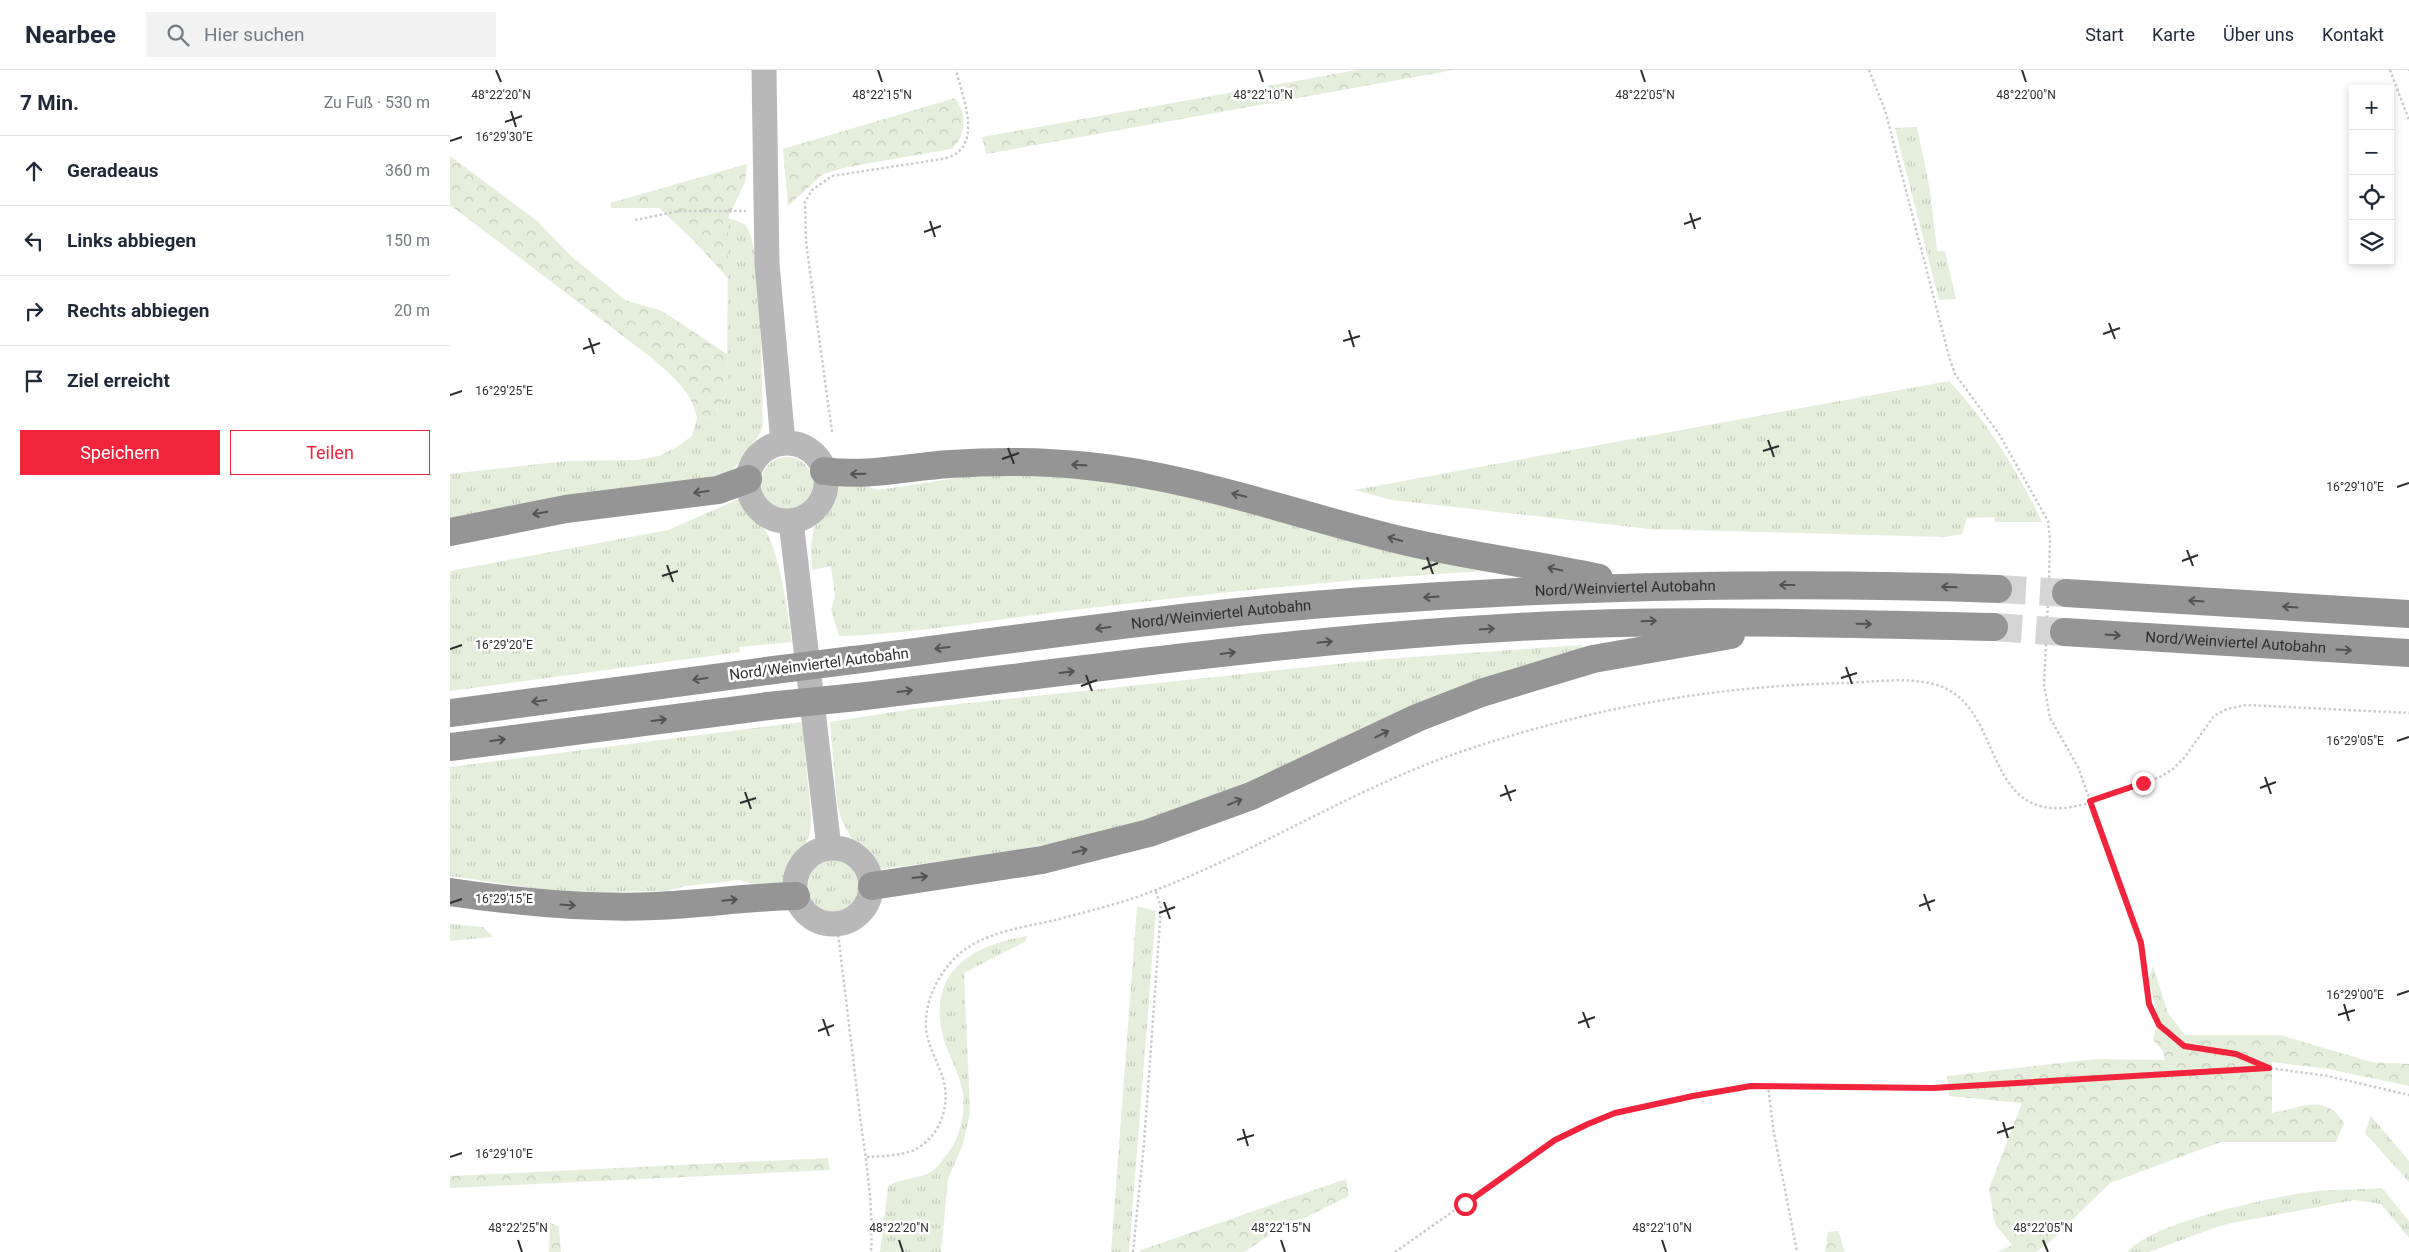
<!DOCTYPE html>
<html lang="de">
<meta charset="utf-8">
<style>
:root{--surface:#fff;--page:#f2f2f3;--text:#1f2937;--muted:#747a83;--line:#e0e1e3;--accent:#f1243b}
body{margin:0;font-family:Roboto,sans-serif;background:var(--page);color:var(--text)}
.controls{position:absolute;right:15px;top:15px;display:grid;overflow:hidden;border-radius:0px;box-shadow:0 2px 8px #0003}
.controls button{width:45px;height:45px;display:grid;place-items:center;padding:0;border:0;border-bottom:1px solid var(--line);background:var(--surface);color:var(--text);font:25px sans-serif}
.stop{position:absolute;width:15px;height:15px;margin:-11px;border:4px solid #f1243b;border-radius:50%;background:#fff}
.stop.end{background:#f1243b;border-color:#fff;box-shadow:0 1px 5px #0008}
.list{margin:0;padding:0;list-style:none}
h2{display:flex;justify-content:space-between;align-items:center;height:65px;margin:0;padding:0 20px;font-size:21px}
h2 small{font-size:16px;font-weight:400;color:var(--muted)}
.list li{display:grid;grid-template-columns:32px 1fr auto;gap:15px;align-items:center;box-sizing:border-box;height:70px;padding:0 20px;border-top:1px solid var(--line)}
.list b{display:block;font-size:19px;white-space:nowrap}
.list em{font-size:16px;font-style:normal;color:var(--muted)}
.actions{display:flex;gap:10px;padding:15px 20px}
.actions a{flex:1;padding:11px 0;border:1px solid var(--accent);border-radius:0px;text-align:center;font-size:18px;color:var(--accent)}
.actions .main{background:var(--accent);color:#fff}
.icon{flex:none;width:28px;height:28px;fill:none;stroke:currentColor;stroke-width:2;stroke-linecap:round;stroke-linejoin:round}
.map{position:relative;flex:none;width:1959px;height:1182px;overflow:hidden}
header{display:flex;align-items:center;gap:30px;box-sizing:border-box;height:70px;padding:0 25px;background:var(--surface);border-bottom:1px solid var(--line)}
header strong{font-size:24px}
nav{display:flex;gap:28px;margin-inline-start:auto;font-size:18px}
.search{width:350px;height:45px;background:var(--page);display:flex;align-items:center;gap:12px;box-sizing:border-box;padding:0 18px;border-radius:0px;color:var(--muted);font-size:19px}
main{display:flex}
aside{flex:1;background:var(--surface)}
.map>svg:first-child{display:block}
.grass{fill:url(#grass-tufts)}
.forest{fill:url(#forest-crowns)}
.lines{fill:none;stroke-linecap:round;stroke-linejoin:round}
.highway-tunnel{stroke:#d5d5d5;stroke-width:28;stroke-dasharray:28 14;stroke-linecap:butt}
.path{stroke:#cbcbcb;stroke-width:2.5;stroke-dasharray:2.5 2.5;stroke-linecap:butt}
.secondary{stroke:#b8b8b8;stroke-width:25}
.highway{stroke:#959595;stroke-width:28}
.highway-bridge{stroke:#959595;stroke-width:28}
.oneway{stroke:#525252}
.route{stroke:#f1243b;stroke-width:6}
.ticks{fill:none;stroke:#2e2e2e;stroke-width:2}
.labels{text-anchor:middle;stroke-width:5;stroke-linejoin:round;paint-order:stroke}
.street-label{font-size:15px;fill:#2e2e2e;stroke:#fff}
.ticks-label{font-size:12px;text-anchor:middle;fill:#2e2e2e;stroke:#fff;stroke-width:5;stroke-linejoin:round;paint-order:stroke}
</style>
<header>
<strong>Nearbee</strong>
<div class="search"><svg class="icon" aria-label="search" viewBox="0 0 24 24"><circle cx="10" cy="10" r="6"/><path d="M15 15l6 6"/></svg>Hier suchen</div>
<nav><a>Start</a><a>Karte</a><a>Über uns</a><a>Kontakt</a></nav>
</header>
<main>
<aside>
<h2>7 Min.<small>Zu Fuß · 530 m</small></h2>
<ul class="list">
<li><svg class="icon" aria-label="ahead" viewBox="0 0 24 24"><path d="M12 20V5M6 11l6-6 6 6"/></svg><div><b>Geradeaus</b></div><em>360 m</em></li>
<li><svg class="icon" aria-label="left" viewBox="0 0 24 24"><path d="M17 20v-9H6M10 6l-5 5 5 5"/></svg><div><b>Links abbiegen</b></div><em>150 m</em></li>
<li><svg class="icon" aria-label="right" viewBox="0 0 24 24"><path d="M7 20v-9h11M14 6l5 5-5 5"/></svg><div><b>Rechts abbiegen</b></div><em>20 m</em></li>
<li><svg class="icon" aria-label="arrive" viewBox="0 0 24 24"><path d="M6 21V4h12l-3 4 3 4H6"/></svg><div><b>Ziel erreicht</b></div></li>
</ul>
<div class="actions"><a class="main">Speichern</a><a>Teilen</a></div>
</aside>
<div class="map">
<svg width="1959" height="1182" viewBox="0 0 1959 1182">
<defs>
<pattern id="grass-tufts" width="24" height="20" patternUnits="userSpaceOnUse" patternTransform="scale(1.25)"><rect width="24" height="20" fill="#e5eddb"/><path d="M3 7l-1-3M5 7V3M7 7l1-3M15 17l-1-3M17 17v-4M19 17l1-3" fill="none" stroke="#c5ccbc"/></pattern>
<pattern id="forest-crowns" width="20" height="18" patternUnits="userSpaceOnUse" patternTransform="scale(1.25)"><rect width="20" height="18" fill="#e5eddb"/><path d="M2 6a3 3 0 1 1 6 0M12 15a3 3 0 1 1 6 0" fill="none" stroke="#c5ccbc"/></pattern>
</defs>
<rect width="100%" height="100%" fill="#fff"/>
<path class="grass" d="M 1467,57 L 1480,120 L 1487,181 L 1495,181 L 1506,229 L 1489,230 L 1445,58 Z
M 278,148 C 283,150 292,152 296,156 C 312,171 312,324 313,354 C 310,367 305,370 297,380 C 287,392 289,397 273,405 L 0,452 L 0,404 L 117,391 L 187,390 L 209,386 L 227,377 L 242,366 L 247,348 L 263,347 L 277,322 Z
M 1499,311 C 1538,352 1568,402 1592,452 L 1545,452 L 1545,447 L 1517,448 L 1512,464 L 1495,467 L 1200,459 L 942,430 L 904,420 Z
M311 413a26 26 0 1 1 52 0a26 26 0 1 1-52 0Z
M 559,404 L 617,407 L 674,413 L 729,423 L 1038,501 C 891,509 745,525 599,543 C 529,552 459,564 389,566 L 381,540 L 385,526 L 381,496 L 362,500 L 361,477 L 364,457 C 378,446 385,434 387,417 L 409,414 L 428,420 L 526,405 Z
M 289,429 C 295,446 312,451 319,467 C 333,499 336,537 342,572 L 289,577 L 290,582 L 0,621 L 0,501 L 218,460 Z
M 1132,575 L 1132,579 C 988,613 861,691 723,741 C 629,775 529,786 431,799 L 420,781 L 402,769 L 392,751 L 387,733 L 380,652 L 463,639 L 934,589 Z
M 352,652 L 361,745 C 361,753 361,762 358,769 C 349,789 337,782 335,813 L 311,816 L 289,810 L 236,816 L 217,821 L 147,822 L 95,820 L 0,806 L 0,697 Z
M358 816a26 26 0 1 1 52 0a26 26 0 1 1-52 0Z
M 687,836 L 706,841 L 679,1182 L 661,1182 Z
M 0,854 L 33,857 L 43,867 L 0,871 Z
M 577,866 L 576,871 L 514,903 L 520,1042 L 513,1074 L 498,1109 L 491,1182 L 430,1182 L 438,1116 C 451,1107 468,1110 481,1102 C 486,1099 491,1092 494,1088 C 510,1070 515,1047 513,1024 C 511,1005 496,982 492,962 C 479,900 523,875 577,866 Z
M 1921,1046 L 1959,1091 L 1959,1112 L 1915,1063 Z
M 1932,1118 L 1959,1151 L 1959,1168 L 1931,1134 L 1904,1130 L 1857,1139 L 1772,1155 L 1699,1182 L 1678,1182 C 1700,1153 1814,1129 1852,1123 C 1878,1119 1906,1120 1932,1118 Z"/>
<path class="forest" d="M 907,0 L 1004,0 L 536,84 L 532,67 Z
M 505,28 C 517,44 517,66 501,79 L 398,97 L 373,104 L 338,136 L 333,79 Z
M 0,86 L 87,151 L 121,186 L 175,230 L 212,241 L 277,284 L 277,322 L 263,347 L 247,348 C 242,321 222,306 202,288 L 0,135 Z
M 297,94 L 295,112 L 278,148 L 278,208 L 243,170 L 209,138 L 161,138 L 160,133 Z
M 1703,896 L 1718,943 L 1735,965 L 1830,965 L 1921,992 L 1959,994 L 1959,1016 L 1878,999 L 1822,992 L 1822,1043 C 1850,1038 1876,1022 1894,1053 L 1886,1072 L 1771,1072 L 1660,1113 L 1601,1171 L 1586,1182 L 1548,1182 L 1562,1175 L 1545,1154 L 1539,1119 L 1572,1033 L 1499,1026 L 1497,1006 L 1646,989 L 1715,990 L 1713,981 L 1703,970 L 1708,948 L 1699,910 Z
M 378,1088 L 380,1100 L 0,1118 L 0,1106 Z
M 896,1109 L 899,1126 L 820,1165 L 794,1182 L 690,1182 L 691,1180 Z
M 100,1153 L 109,1156 L 111,1182 L 99,1182 Z
M 1388,1161 L 1395,1182 L 1375,1182 L 1378,1162 Z"/>
<g class="lines">
<path class="highway-tunnel" d="M 1548,519 L 1616,523
M 1544,557 L 1614,562"/>
<path class="path" d="M 1419,0 L 1435,40 L 1500,290 L 1505,304 L 1549,364 L 1598,451 L 1600,469 L 1599,511
M 1940,0 L 1959,50
M 1959,0 L 1959,1
M 185,150 L 229,141 L 296,141
M 382,362 L 356,172 L 355,132 L 362,120 L 382,106 L 492,89 C 497,88 503,86 507,83 C 530,66 511,22 506,0
M 1597,548 L 1598,534
M 1596,574 L 1594,615 L 1600,648 L 1628,697 L 1691,873 L 1699,934 L 1709,955 L 1734,975 L 1786,984 L 1819,998
M 387,855 C 394,913 401,971 408,1030 C 414,1081 424,1130 421,1182
M 1318,1015 L 1323,1058 L 1347,1182
M 417,1087 C 432,1086 450,1086 464,1080 C 489,1068 500,1038 494,1012 C 489,994 478,977 476,959 C 474,933 487,906 505,888 C 532,861 574,858 609,849 C 632,843 655,837 678,830 C 794,791 897,720 1013,681 C 1141,638 1261,616 1396,613 C 1424,612 1456,607 1483,614 C 1553,630 1531,743 1612,738 C 1639,737 1683,716 1710,707 L 1723,699 L 1734,688 L 1764,646 L 1777,639 L 1796,635 L 1959,643
M 683,1182 L 694,1074 L 711,838 L 705,819
M 945,1182 L 1105,1070 L 1137,1054 L 1165,1043 L 1243,1026 L 1301,1016 L 1483,1018 L 1819,998 L 1878,1006 L 1959,1025"/>
<path class="secondary" d="M 314,0 L 317,194 L 333,373
M298 412a39 39 0 1 1 78 0a39 39 0 1 1-78 0Z
M 341,451 L 379,778
M345 816a38 38 0 1 1 76 0a38 38 0 1 1-76 0Z"/>
<g class="highway">
<path d="M 374,401 C 417,407 457,397 500,394 C 546,391 593,391 638,396 C 747,407 848,446 954,471 C 1018,486 1084,494 1149,508"/>
<path d="M 0,462 L 116,439 L 268,420 L 298,409"/>
<path d="M 1616,523 L 1959,544"/>
<path id="s1" d="M 1614,562 L 1959,583"/>
<path id="s2" d="M 403,590 C 573,568 743,543 914,531 C 1125,516 1336,511 1548,519"/>
<path d="M 407,627 C 627,601 847,569 1068,557 C 1227,548 1385,554 1544,557"/>
<path d="M 0,643 L 316,601"/>
<path d="M 0,677 L 318,636"/>
<path d="M 422,816 L 592,790 L 699,763 L 801,726 L 967,648 L 1031,623 L 1143,589 L 1281,565"/>
<path d="M 0,822 C 68,832 137,839 205,836 C 252,834 299,827 346,826"/>
</g>
<path class="highway-bridge" d="M 316,601 L 403,590
M 318,636 L 407,627"/>
</g>
<defs><path id="oneway-shaft" d="M-6 0H5M1.5-3L5.5 0L1.5 3" fill="none" stroke-width="1.6" stroke-linecap="round" stroke-linejoin="round" transform="scale(1.25)"/></defs>
<g class="oneway">
<use href="#oneway-shaft" transform="translate(629 395) rotate(-176)"/>
<use href="#oneway-shaft" transform="translate(408 404) rotate(179)"/>
<use href="#oneway-shaft" transform="translate(251 422) rotate(172)"/>
<use href="#oneway-shaft" transform="translate(789 425) rotate(-166)"/>
<use href="#oneway-shaft" transform="translate(90 443) rotate(171)"/>
<use href="#oneway-shaft" transform="translate(945 469) rotate(-165)"/>
<use href="#oneway-shaft" transform="translate(1105 499) rotate(-168)"/>
<use href="#oneway-shaft" transform="translate(1337 515) rotate(180)"/>
<use href="#oneway-shaft" transform="translate(1499 517) rotate(-178)"/>
<use href="#oneway-shaft" transform="translate(981 527) rotate(176)"/>
<use href="#oneway-shaft" transform="translate(1746 531) rotate(-176)"/>
<use href="#oneway-shaft" transform="translate(1840 537) rotate(-176)"/>
<use href="#oneway-shaft" transform="translate(1199 551) rotate(-2)"/>
<use href="#oneway-shaft" transform="translate(1414 554) rotate(1)"/>
<use href="#oneway-shaft" transform="translate(653 558) rotate(173)"/>
<use href="#oneway-shaft" transform="translate(1037 559) rotate(-4)"/>
<use href="#oneway-shaft" transform="translate(1663 565) rotate(4)"/>
<use href="#oneway-shaft" transform="translate(875 572) rotate(-6)"/>
<use href="#oneway-shaft" transform="translate(492 578) rotate(173)"/>
<use href="#oneway-shaft" transform="translate(1894 580) rotate(3)"/>
<use href="#oneway-shaft" transform="translate(778 583) rotate(-7)"/>
<use href="#oneway-shaft" transform="translate(617 602) rotate(-7)"/>
<use href="#oneway-shaft" transform="translate(250 609) rotate(172)"/>
<use href="#oneway-shaft" transform="translate(455 621) rotate(-7)"/>
<use href="#oneway-shaft" transform="translate(89 631) rotate(172)"/>
<use href="#oneway-shaft" transform="translate(209 650) rotate(-7)"/>
<use href="#oneway-shaft" transform="translate(932 664) rotate(-26)"/>
<use href="#oneway-shaft" transform="translate(48 670) rotate(-8)"/>
<use href="#oneway-shaft" transform="translate(785 732) rotate(-22)"/>
<use href="#oneway-shaft" transform="translate(630 781) rotate(-13)"/>
<use href="#oneway-shaft" transform="translate(470 807) rotate(-7)"/>
<use href="#oneway-shaft" transform="translate(280 830) rotate(-6)"/>
<use href="#oneway-shaft" transform="translate(118 835) rotate(4)"/>
</g>
<g class="lines">
<path class="route" d="M 1015,1134 L 1105,1070 L 1138,1054 L 1165,1043 L 1243,1026 L 1301,1016 L 1483,1018 L 1819,998 L 1786,984 L 1734,976 L 1709,955 L 1699,934 L 1691,873 L 1640,731 L 1693,713"/>
</g>
<path class="ticks" d="M 46,0 L 51,12M 428,0 L 432,12M 809,0 L 813,12M 1191,0 L 1195,12M 1572,0 L 1576,12M 61,41 L 66,57M 55,52 L 72,46M 0,71 L 12,67M 1240,143 L 1245,159M 480,151 L 485,167M 1234,154 L 1251,148M 474,162 L 491,156M 1659,253 L 1665,269M 899,260 L 904,277M 1653,264 L 1670,258M 139,268 L 144,284M 893,271 L 910,266M 133,279 L 150,273M 0,325 L 12,321M 1318,370 L 1324,387M 558,378 L 564,394M 1313,381 L 1329,376M 552,389 L 569,383M 1947,417 L 1959,413M 1737,480 L 1743,496M 977,487 L 983,504M 1732,491 L 1748,485M 217,495 L 223,512M 972,499 L 988,493M 212,506 L 228,501M 0,579 L 12,575M 1396,597 L 1402,614M 636,605 L 642,621M 1391,608 L 1407,603M 631,616 L 647,610M 1947,671 L 1959,667M 1815,707 L 1821,724M 1055,715 L 1061,731M 1810,718 L 1826,712M 295,722 L 301,739M 1050,726 L 1066,720M 290,733 L 306,728M 1474,824 L 1480,841M 714,832 L 720,849M 0,833 L 12,829M 1469,836 L 1485,830M 709,843 L 725,837M 1947,925 L 1959,921M 1894,934 L 1899,951M 1133,942 L 1139,958M 1888,945 L 1905,940M 373,949 L 379,966M 1128,953 L 1145,947M 368,961 L 384,955M 1553,1052 L 1558,1068M 793,1059 L 798,1076M 1547,1063 L 1564,1057M 787,1070 L 804,1065M 0,1087 L 12,1083M 68,1170 L 72,1182M 449,1170 L 453,1182M 831,1170 L 835,1182M 1212,1170 L 1216,1182M 1593,1170 L 1598,1182"/>
<g class="labels">
<g class="street-label">
<text dy="5" stroke="none"><textPath href="#s2" startOffset="776">Nord/Weinviertel Autobahn</textPath></text>
<text dy="5" stroke="none"><textPath href="#s2" startOffset="371">Nord/Weinviertel Autobahn</textPath></text>
<text dy="5" stroke="none"><textPath href="#s1" startOffset="172">Nord/Weinviertel Autobahn</textPath></text>
<text transform="translate(369 594) rotate(-7)" y="5">Nord/Weinviertel Autobahn</text>
</g>
</g>
<g class="ticks-label">
<text x="51" y="29">48°22'20"N</text>
<text x="432" y="29">48°22'15"N</text>
<text x="813" y="29">48°22'10"N</text>
<text x="1195" y="29">48°22'05"N</text>
<text x="1576" y="29">48°22'00"N</text>
<text x="54" y="71">16°29'30"E</text>
<text x="54" y="325">16°29'25"E</text>
<text x="1905" y="421">16°29'10"E</text>
<text x="54" y="579">16°29'20"E</text>
<text x="1905" y="675">16°29'05"E</text>
<text x="54" y="833">16°29'15"E</text>
<text x="1905" y="929">16°29'00"E</text>
<text x="54" y="1088">16°29'10"E</text>
<text x="68" y="1162">48°22'25"N</text>
<text x="449" y="1162">48°22'20"N</text>
<text x="831" y="1162">48°22'15"N</text>
<text x="1212" y="1162">48°22'10"N</text>
<text x="1593" y="1162">48°22'05"N</text>
</g>
</svg>
<div class="controls">
<button>+</button>
<button>−</button>
<button><svg class="icon" aria-label="locate" viewBox="0 0 24 24"><circle cx="12" cy="12" r="6"/><path d="M12 2v4M12 18v4M2 12h4M18 12h4"/></svg></button>
<button><svg class="icon" aria-label="layers" viewBox="0 0 24 24"><path d="M12 4l9 5-9 5-9-5zM3 14l9 5 9-5"/></svg></button>
</div>
<div class="stop" style="left:1015px;top:1134px"></div>
<div class="stop end" style="left:1693px;top:713px"></div>
</div>
</main>
